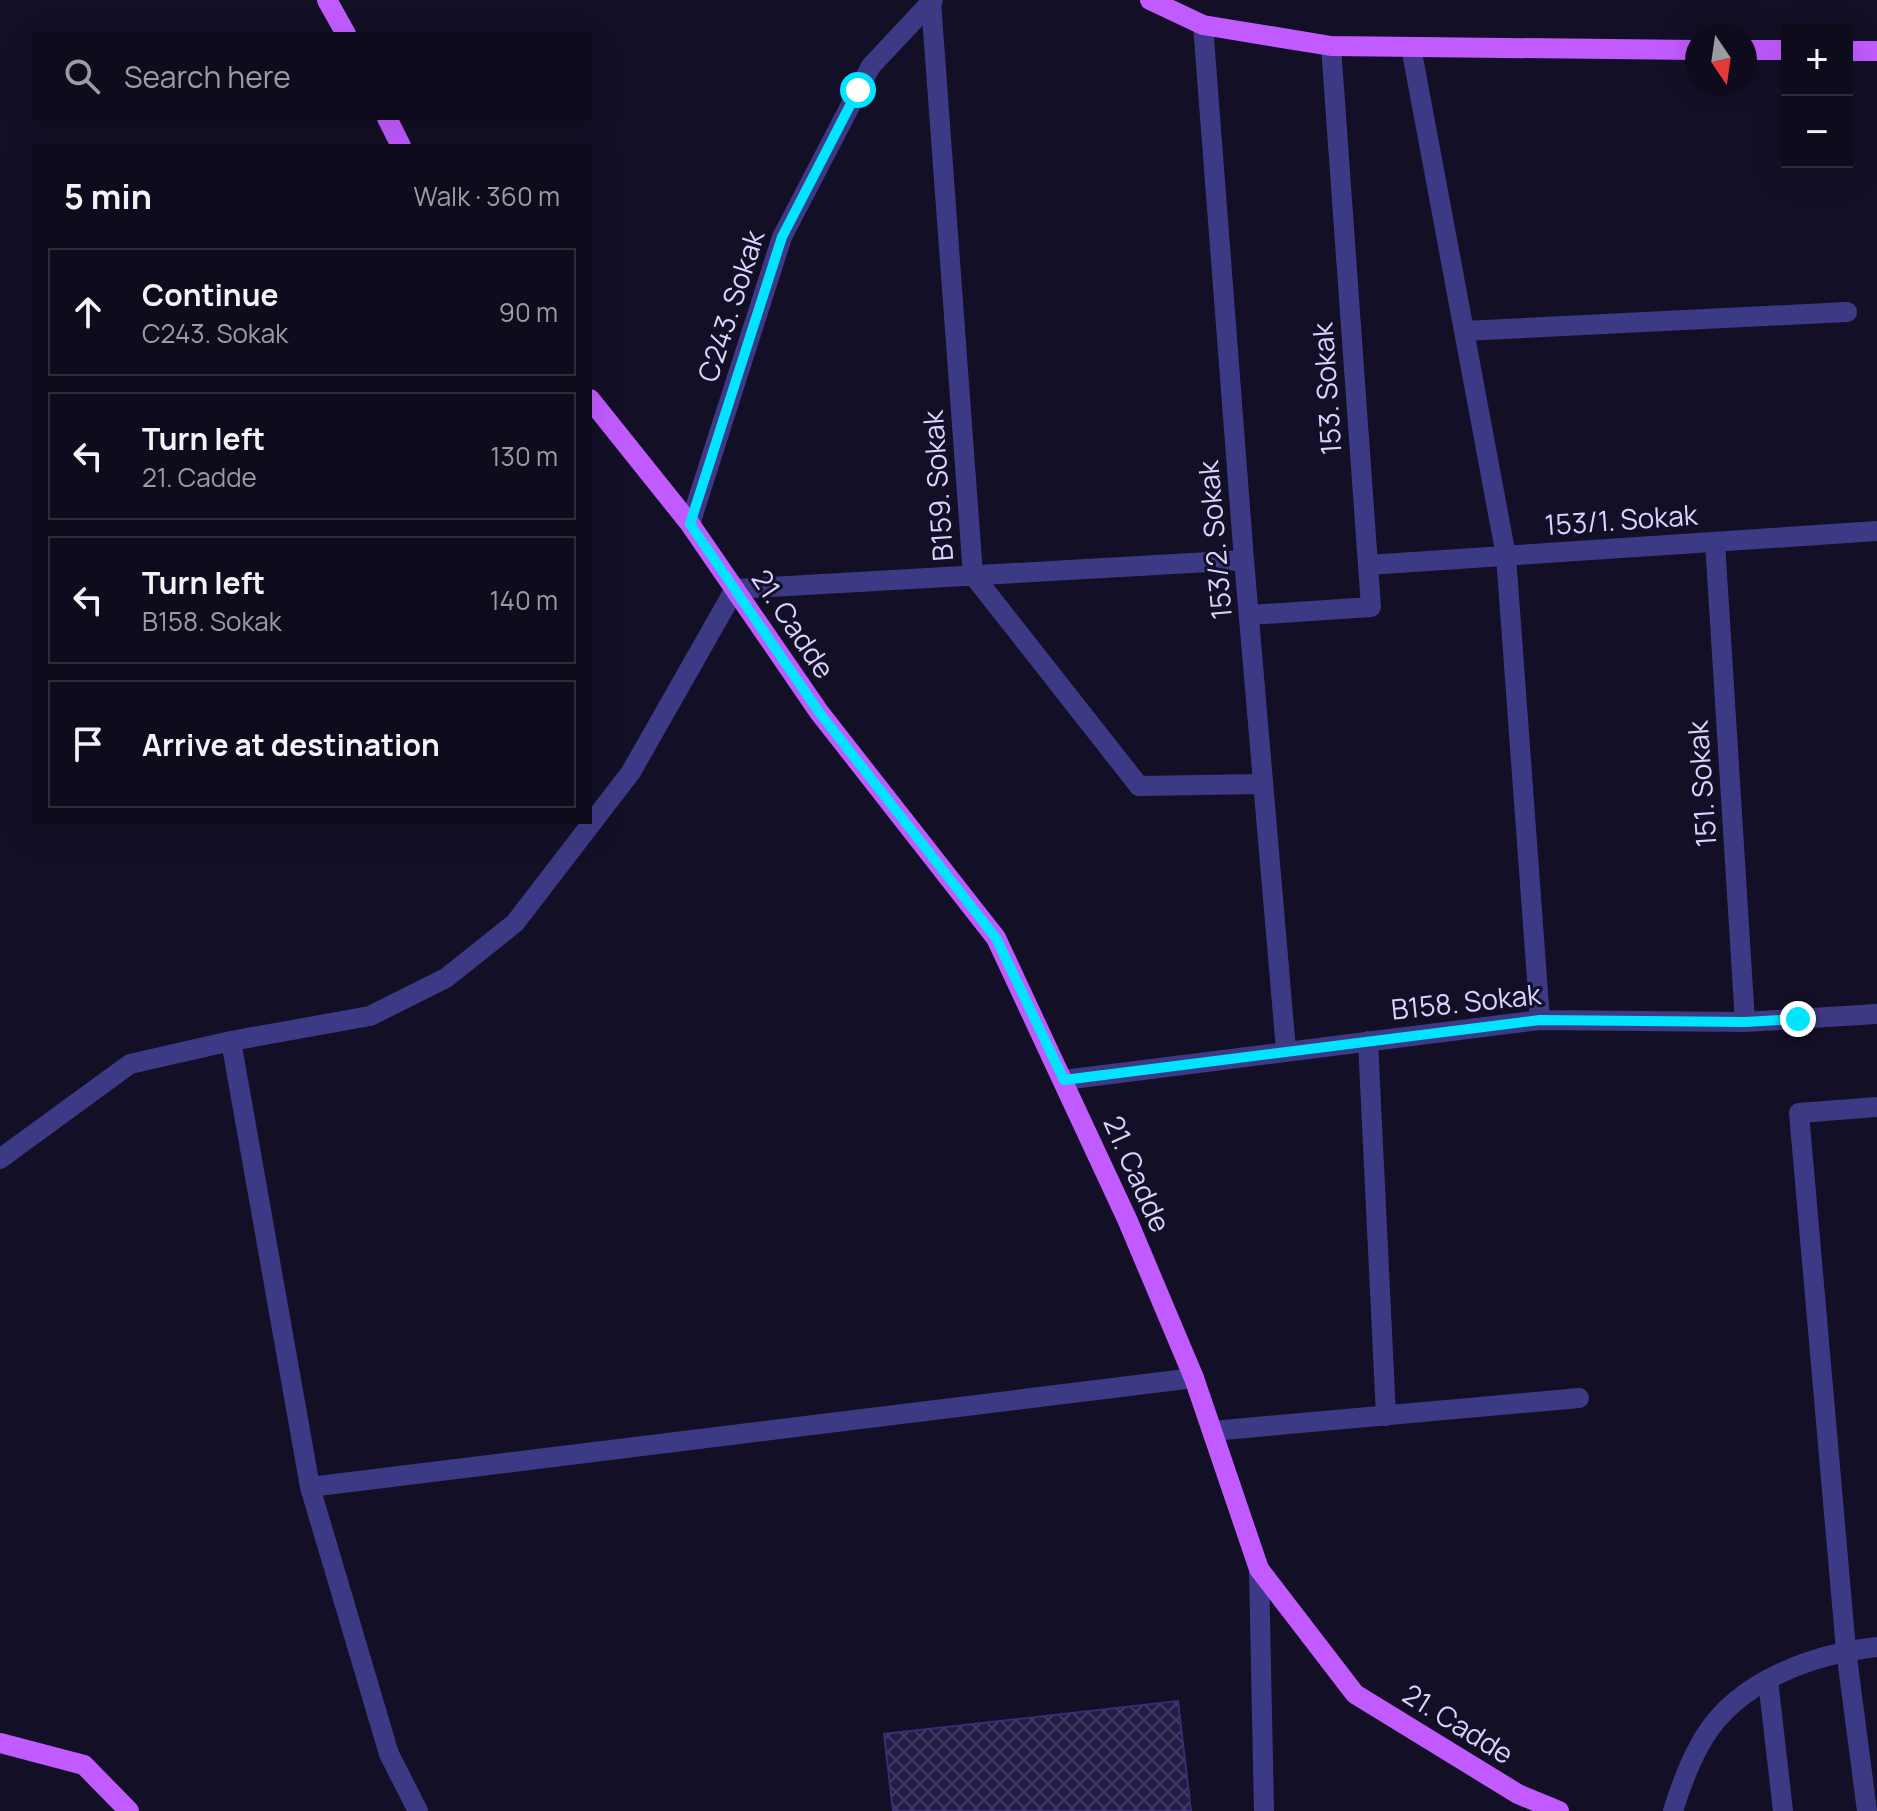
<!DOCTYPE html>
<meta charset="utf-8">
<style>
:root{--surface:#0e0b1c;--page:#1c1929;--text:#f1f3f6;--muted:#9b9ba3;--line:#2e2b3b}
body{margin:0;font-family:Manrope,sans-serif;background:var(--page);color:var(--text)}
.controls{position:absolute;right:24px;top:24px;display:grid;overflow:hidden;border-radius:0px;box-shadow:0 8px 32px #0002}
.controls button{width:72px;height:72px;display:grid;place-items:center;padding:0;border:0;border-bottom:2px solid var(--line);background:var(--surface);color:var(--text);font:40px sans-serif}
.compass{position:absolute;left:1685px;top:24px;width:72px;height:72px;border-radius:50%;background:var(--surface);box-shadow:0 8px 32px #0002;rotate:167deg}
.stop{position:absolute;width:24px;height:24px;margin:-18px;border:6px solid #00e5ff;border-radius:50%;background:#fff}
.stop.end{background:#00e5ff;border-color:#fff;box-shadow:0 2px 8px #0008}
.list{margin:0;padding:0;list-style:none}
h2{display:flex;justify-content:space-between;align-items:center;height:104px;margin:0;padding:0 32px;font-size:34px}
h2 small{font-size:26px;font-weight:400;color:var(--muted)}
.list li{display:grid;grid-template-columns:52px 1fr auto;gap:24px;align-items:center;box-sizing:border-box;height:128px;margin:0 16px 16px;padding:0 16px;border:2px solid var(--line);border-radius:0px}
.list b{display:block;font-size:30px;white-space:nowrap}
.list p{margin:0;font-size:26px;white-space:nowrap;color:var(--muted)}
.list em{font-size:26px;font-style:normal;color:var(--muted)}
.icon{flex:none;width:44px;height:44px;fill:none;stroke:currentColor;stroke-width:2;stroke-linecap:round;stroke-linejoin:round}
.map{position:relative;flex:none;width:1877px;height:1811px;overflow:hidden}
.search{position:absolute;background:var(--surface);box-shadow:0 8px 32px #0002;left:32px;top:32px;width:560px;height:88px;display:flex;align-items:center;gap:20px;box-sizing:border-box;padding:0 28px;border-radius:0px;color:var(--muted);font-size:30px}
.panel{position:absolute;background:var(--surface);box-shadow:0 8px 32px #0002;left:32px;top:144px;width:560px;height:680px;border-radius:0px}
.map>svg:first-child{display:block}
.building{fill:url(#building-cross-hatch);stroke:#3b2d73;stroke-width:2}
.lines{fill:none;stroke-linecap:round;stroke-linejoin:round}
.minor{stroke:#3d3a85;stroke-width:20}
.major{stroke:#c25bff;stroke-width:20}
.route{stroke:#00e5ff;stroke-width:10}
.labels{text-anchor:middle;stroke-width:6;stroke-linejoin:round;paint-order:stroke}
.street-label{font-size:28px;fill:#d9d4ff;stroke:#130f26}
</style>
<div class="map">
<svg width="1877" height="1811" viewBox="0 0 1877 1811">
<defs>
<pattern id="building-cross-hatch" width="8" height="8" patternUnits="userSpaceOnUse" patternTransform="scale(2)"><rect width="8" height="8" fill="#241b47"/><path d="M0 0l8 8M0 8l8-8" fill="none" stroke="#433b63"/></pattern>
</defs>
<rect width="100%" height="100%" fill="#130f26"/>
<path class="building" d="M 1178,1701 L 1191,1811 L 893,1811 L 884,1734 Z"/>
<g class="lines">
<path class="minor" d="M 931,2 L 973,575 L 1139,786 L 1263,784
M 1203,25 L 1244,560 L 1286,1050
M 1411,47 L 1506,556 L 1540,1020
M 1464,331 L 1847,312
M 690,524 L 782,237 L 871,66 L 933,0
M 1715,542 L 1745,1022
M 1368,565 L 1877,531
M 1250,615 L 1371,607 L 1331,46
M 231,1041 L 310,1487 L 389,1754 L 418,1811
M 1368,1041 L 1386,1416
M 1064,1080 L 1540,1020 L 1745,1022 L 1877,1014
M 0,1159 L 130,1064 L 231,1041 L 370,1016 L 446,978 L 515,923 L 631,772 L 735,589 L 1244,560
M 1212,1431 L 1579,1398
M 310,1487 L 1194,1378
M 1259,1569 L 1264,1811
M 1768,1680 L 1783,1811
M 1673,1811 C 1681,1785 1690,1760 1705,1736 C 1740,1680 1814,1654 1877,1647
M 1867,1811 L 1846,1650 L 1799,1113 L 1877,1107"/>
<path class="major" d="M 327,0 L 346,34
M 1150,0 L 1203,25 L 1331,46 L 1697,50
M 1745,50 L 1787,50
M 1847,51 L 1877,51
M 387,118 L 401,146
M 590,399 L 690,524 L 819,712 L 996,938 L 1127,1219 L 1194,1378 L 1259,1569 L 1355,1694 L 1518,1794 L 1559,1811
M 0,1743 L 84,1765 L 129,1811"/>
</g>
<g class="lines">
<path class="route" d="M 858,90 L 782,237 L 690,524 L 819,712 L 996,938 L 1064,1080 L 1540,1020 L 1745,1022 L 1798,1019"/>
</g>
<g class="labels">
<g class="street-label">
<text transform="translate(731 306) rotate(-72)" y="10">C243. Sokak</text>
<text transform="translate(1327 389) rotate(-94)" y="10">153. Sokak</text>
<text transform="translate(938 486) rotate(-94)" y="10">B159. Sokak</text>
<text transform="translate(1621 520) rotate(-4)" y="10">153/1. Sokak</text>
<text transform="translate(1215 540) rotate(-95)" y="10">153/2. Sokak</text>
<text transform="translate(793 624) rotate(56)" y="10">21. Cadde</text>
<text transform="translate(1702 784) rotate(-94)" y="10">151. Sokak</text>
<text transform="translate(1466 1002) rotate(-6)" y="10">B158. Sokak</text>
<text transform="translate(1137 1174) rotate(66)" y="10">21. Cadde</text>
<text transform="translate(1458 1724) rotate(32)" y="10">21. Cadde</text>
</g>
</g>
</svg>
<div class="controls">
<button>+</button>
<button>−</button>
</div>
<svg class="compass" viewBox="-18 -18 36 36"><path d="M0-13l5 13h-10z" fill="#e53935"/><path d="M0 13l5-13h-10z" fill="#9b9ba3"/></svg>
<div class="stop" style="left:858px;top:90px"></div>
<div class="stop end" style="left:1798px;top:1019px"></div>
<div class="search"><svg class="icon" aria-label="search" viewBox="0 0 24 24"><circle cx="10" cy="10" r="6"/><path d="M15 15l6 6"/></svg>Search here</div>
<section class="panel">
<h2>5 min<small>Walk · 360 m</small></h2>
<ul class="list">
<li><svg class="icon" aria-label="ahead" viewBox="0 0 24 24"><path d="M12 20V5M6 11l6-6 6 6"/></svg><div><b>Continue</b><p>C243. Sokak</p></div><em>90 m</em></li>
<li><svg class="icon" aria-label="left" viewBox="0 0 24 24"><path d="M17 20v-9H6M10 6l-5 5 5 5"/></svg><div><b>Turn left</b><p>21. Cadde</p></div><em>130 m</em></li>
<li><svg class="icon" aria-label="left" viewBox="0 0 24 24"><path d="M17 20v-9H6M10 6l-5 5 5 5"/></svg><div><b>Turn left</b><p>B158. Sokak</p></div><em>140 m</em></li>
<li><svg class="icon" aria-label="arrive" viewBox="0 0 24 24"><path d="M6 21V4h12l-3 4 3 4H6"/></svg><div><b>Arrive at destination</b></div></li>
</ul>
</section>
</div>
